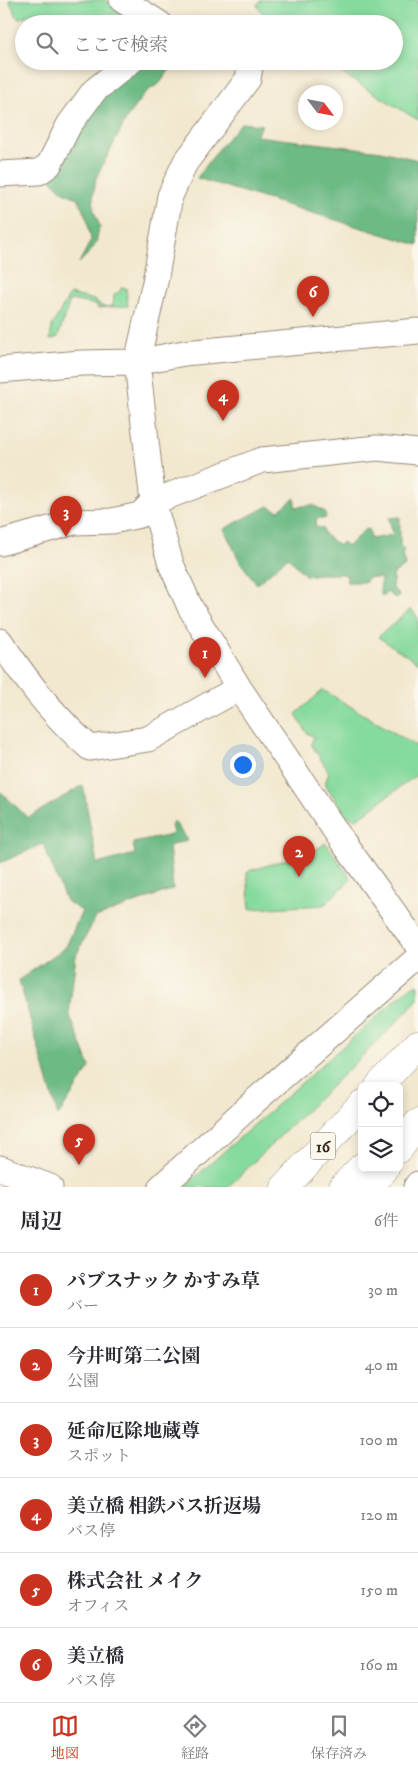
<!DOCTYPE html>
<html lang="ja">
<meta charset="utf-8">
<style>
:root{--surface:#fff;--page:#f2f2f3;--text:#2b2b33;--muted:#7c7c81;--line:#e1e1e2;--accent:#c8321e}
body{margin:0;font-family:"IM FELL DW Pica","Noto Serif JP",serif;background:var(--page);color:var(--text)}
.controls{position:absolute;right:15px;bottom:15px;display:grid;overflow:hidden;border-radius:8px;box-shadow:0 2px 8px #0003}
.controls button{width:45px;height:45px;display:grid;place-items:center;padding:0;border:0;border-bottom:1px solid var(--line);background:var(--surface);color:var(--text);font:25px sans-serif}
.compass{position:absolute;left:298px;top:85px;width:45px;height:45px;border-radius:50%;background:var(--surface);box-shadow:0 2px 8px #0003;rotate:122deg}
.you{position:absolute;left:242px;top:764px;width:18px;height:18px;margin:-12px;border:4px solid #fff;border-radius:50%;background:#1a73e8;box-shadow:0 0 0 8px #1a73e833}
.badge{display:grid;place-items:center;width:32px;height:32px;border-radius:50%;background:var(--accent);color:#fff;font-size:16px;font-weight:700}
.pin{position:absolute;translate:-50% -41px;filter:drop-shadow(0 1px 2px #0008)}
.pin::after{content:'';position:absolute;top:26px;width:18px;height:15px;background:inherit;clip-path:polygon(0 0,100% 0,50% 100%)}
.list{margin:0;padding:0;list-style:none}
h2{display:flex;justify-content:space-between;align-items:center;height:65px;margin:0;padding:0 20px;font-size:21px}
h2 small{font-size:16px;font-weight:400;color:var(--muted)}
.list li{display:grid;grid-template-columns:32px 1fr auto;gap:15px;align-items:center;box-sizing:border-box;height:75px;padding:0 20px;border-top:1px solid var(--line)}
.list b{display:block;font-size:19px;white-space:nowrap}
.list p{margin:0;font-size:16px;white-space:nowrap;color:var(--muted)}
.list em{font-size:16px;font-style:normal;color:var(--muted)}
.icon{flex:none;width:28px;height:28px;fill:none;stroke:currentColor;stroke-width:2;stroke-linecap:round;stroke-linejoin:round}
.map{position:relative;flex:none;width:418px;height:1187px;overflow:hidden}
.search{position:absolute;background:var(--surface);box-shadow:0 2px 8px #0003;left:15px;right:15px;top:15px;height:55px;display:flex;align-items:center;gap:12px;box-sizing:border-box;padding:0 18px;border-radius:28px;color:var(--muted);font-size:19px}
.sheet{height:515px;background:var(--surface)}
nav{display:flex;justify-content:space-around;align-items:center;box-sizing:border-box;height:70px;border-top:1px solid var(--line);background:var(--surface);font-size:14px;color:var(--muted)}
nav a{display:grid;justify-items:center;gap:2px}
nav .on{color:var(--accent)}
.map>svg:first-child{display:block}
.green{fill:#85da9d;stroke:#60825e}
.forest{fill:#6cba84;stroke:#547251}
.lines{fill:none;stroke-linecap:round;stroke-linejoin:round}
.minor-casing{stroke:#968976;stroke-width:27}
.highway-casing{stroke:#968976;stroke-width:29}
.minor{stroke:#fff;stroke-width:25}
.highway{stroke:#fff;stroke-width:28}
.labels{text-anchor:middle;stroke-width:4;stroke-linejoin:round;paint-order:stroke}
.shield{fill:#fbf7ec;stroke:#75685c;stroke-width:1}
.shield-label{font-size:16px;font-weight:bold;fill:#3b2a1e}
</style>
<div class="map">
<svg width="418" height="1187" viewBox="0 0 418 1187">
<rect width="100%" height="100%" fill="#fbf7ec"/>
<filter id="ink" filterUnits="userSpaceOnUse"><feTurbulence type="fractalNoise" baseFrequency=".02" numOctaves="2"/><feDisplacementMap in="SourceGraphic" scale="10" xChannelSelector="R" yChannelSelector="G"/><feConvolveMatrix kernelMatrix="1 2 1 2 8 2 1 2 1" color-interpolation-filters="sRGB"/></filter>
<filter id="wash" filterUnits="userSpaceOnUse"><feTurbulence type="fractalNoise" baseFrequency=".0096" numOctaves="4" result="noise"/><feDisplacementMap in="SourceGraphic" scale="20" xChannelSelector="R" yChannelSelector="G"/><feGaussianBlur stdDeviation="1.12" result="paint"/><feColorMatrix in="noise" values="0 0 0 0 0 0 0 0 0 0 0 0 0 0 0 0 0 1.4 0 .05"/><feComposite in="paint" operator="in"/></filter>
<g filter="url(#wash)">
<rect width="100%" height="100%" fill="#f2e8cf"/>
<path class="green" d="M 9,0 L 105,0 L 143,24 L 126,24 L 113,14 L 99,24 L 72,24 C 56,7 37,10 18,19 Z
M 261,0 L 418,0 L 418,120 L 322,61 L 394,61 L 394,24 L 270,24 L 257,5 Z
M 122,287 L 126,288 L 128,306 L 97,308 L 98,305 L 70,300 L 58,337 L 50,340 L 52,326 L 70,294 C 82,298 95,297 103,307 L 113,306 L 114,295 L 120,291 Z
M 411,609 L 418,618 L 418,663 L 378,637 Z
M 323,690 L 418,747 L 418,774 L 357,819 L 347,816 L 325,784 L 329,772 L 311,744 L 314,737 L 307,733 L 296,714 Z
M 326,843 L 351,879 L 324,905 L 250,909 L 247,873 L 249,871 L 314,851 Z
M 418,984 L 418,999 L 390,1029 L 228,1187 L 184,1187 L 409,988 Z"/>
<path class="forest" d="M 141,61 L 176,61 L 160,83 L 146,92 L 129,114 L 96,178 L 93,196 L 94,211 L 100,227 C 97,232 98,237 96,243 C 92,251 85,257 79,263 L 91,240 L 87,219 L 78,198 L 65,193 L 47,176 L 102,98 Z
M 241,123 L 262,125 L 256,136 L 381,151 L 418,160 L 418,245 L 197,178 L 221,146 Z
M 295,498 L 295,507 L 313,505 L 325,512 L 326,518 L 317,518 L 315,527 L 323,528 L 324,534 L 339,546 L 342,542 L 348,546 L 364,530 L 369,529 L 371,539 L 393,535 L 389,518 L 400,517 L 400,546 L 404,550 L 402,554 L 405,566 L 394,573 L 392,587 L 399,595 L 398,598 L 395,598 L 387,592 L 383,597 L 380,593 L 381,578 L 367,577 L 366,582 L 347,582 L 346,574 L 320,574 L 306,576 L 288,557 L 257,584 L 240,562 L 224,529 L 268,506 L 278,511 Z
M 83,785 L 97,864 L 135,854 L 133,843 L 171,835 L 173,833 L 171,825 L 174,821 L 187,840 L 169,846 L 173,889 L 96,917 L 76,955 L 69,1013 L 90,1067 L 58,1116 L 19,980 L 66,947 L 82,911 L 66,901 L 43,844 L 0,863 L 0,791 L 28,818 Z"/>
</g>
<g filter="url(#ink)">
<g class="lines">
<g class="minor-casing">
<path id="minor" d="M 122,0 L 160,24
M 251,61 L 248,79 L 185,163 L 170,196 L 155,282 L 137,362 L 153,502 L 171,564 L 190,607 L 202,627 L 239,688 L 343,842 L 418,946
M 0,174 L 39,172 L 49,165 L 69,125 L 94,91 L 131,61
M 0,370 L 81,363 L 137,362 L 184,353 L 418,331
M 0,543 L 74,522 L 112,521 L 140,515 L 153,502 L 262,460 L 377,448 L 418,452
M 0,641 C 25,679 55,718 90,748 L 148,739 L 239,688
M 0,1168 L 50,1187
M 161,1187 L 256,1100 L 418,958
M 416,1187 L 418,1184"/>
</g>
<g class="highway-casing">
<path id="highway" d="M 379,1086 L 418,1044
M 399,1149 L 418,1123
M 285,1187 L 362,1104
M 343,1187 L 362,1167
M 370,1187 L 385,1168"/>
</g>
<use href="#minor" class="minor"/>
<use href="#highway" class="highway"/>
</g>
</g>
<g class="labels">
<rect class="shield" x="310.5" y="1132.5" width="25" height="27" rx="4"/>
<g class="shield-label">
<text x="323" y="1152">16</text>
</g>
</g>
</svg>
<div class="controls">
<button><svg class="icon" aria-label="locate" viewBox="0 0 24 24"><circle cx="12" cy="12" r="6"/><path d="M12 2v4M12 18v4M2 12h4M18 12h4"/></svg></button>
<button><svg class="icon" aria-label="layers" viewBox="0 0 24 24"><path d="M12 4l9 5-9 5-9-5zM3 14l9 5 9-5"/></svg></button>
</div>
<svg class="compass" viewBox="-18 -18 36 36"><path d="M0-13l5 13h-10z" fill="#e53935"/><path d="M0 13l5-13h-10z" fill="#7c7c81"/></svg>
<div class="you"></div>
<div class="pin badge" style="left:205px;top:678px">1</div>
<div class="pin badge" style="left:299px;top:877px">2</div>
<div class="pin badge" style="left:66px;top:537px">3</div>
<div class="pin badge" style="left:223px;top:421px">4</div>
<div class="pin badge" style="left:79px;top:1165px">5</div>
<div class="pin badge" style="left:313px;top:317px">6</div>
<div class="search"><svg class="icon" aria-label="search" viewBox="0 0 24 24"><circle cx="10" cy="10" r="6"/><path d="M15 15l6 6"/></svg>ここで検索</div>
</div>
<section class="sheet">
<h2>周辺<small>6件</small></h2>
<ul class="list">
<li><span class="badge">1</span><div><b>パブスナック かすみ草</b><p>バー</p></div><em>30 m</em></li>
<li><span class="badge">2</span><div><b>今井町第二公園</b><p>公園</p></div><em>40 m</em></li>
<li><span class="badge">3</span><div><b>延命厄除地蔵尊</b><p>スポット</p></div><em>100 m</em></li>
<li><span class="badge">4</span><div><b>美立橋 相鉄バス折返場</b><p>バス停</p></div><em>120 m</em></li>
<li><span class="badge">5</span><div><b>株式会社 メイク</b><p>オフィス</p></div><em>150 m</em></li>
<li><span class="badge">6</span><div><b>美立橋</b><p>バス停</p></div><em>160 m</em></li>
</ul>
</section>
<nav>
<a class="on"><svg class="icon" aria-label="map" viewBox="0 0 24 24"><path d="M3 6l6-2 6 2 6-2v14l-6 2-6-2-6 2zM9 4v14M15 6v14"/></svg>地図</a>
<a><svg class="icon" aria-label="directions" viewBox="0 0 24 24"><path d="M12 3l9 9-9 9-9-9zM9 14v-3h6M13 9l2 2-2 2"/></svg>経路</a>
<a><svg class="icon" aria-label="saved" viewBox="0 0 24 24"><path d="M7 4h10v16l-5-4-5 4z"/></svg>保存済み</a>
</nav>
